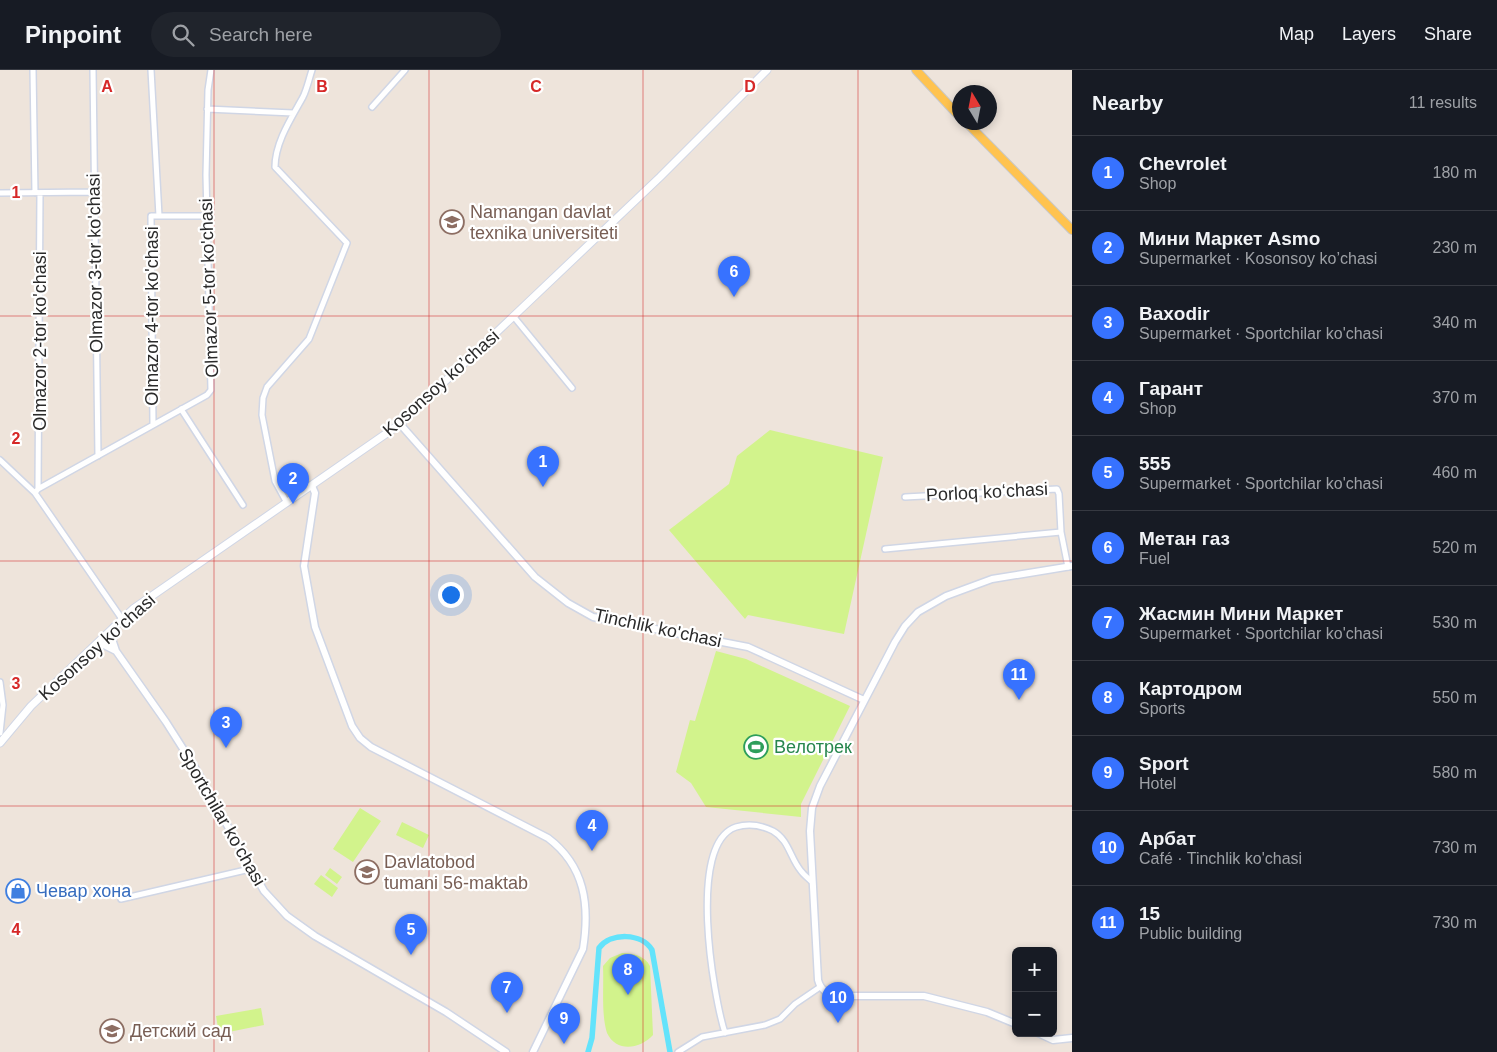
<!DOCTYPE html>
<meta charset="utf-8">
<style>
:root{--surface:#171b24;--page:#20242c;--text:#f1f3f6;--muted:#9ea1a6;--line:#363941;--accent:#3772ff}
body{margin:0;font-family:Arial,sans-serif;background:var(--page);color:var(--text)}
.controls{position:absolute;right:15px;bottom:15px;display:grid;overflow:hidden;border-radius:8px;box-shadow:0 2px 8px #0003}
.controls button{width:45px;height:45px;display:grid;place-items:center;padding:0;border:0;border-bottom:1px solid var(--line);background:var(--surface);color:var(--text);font:25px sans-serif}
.compass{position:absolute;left:952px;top:15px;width:45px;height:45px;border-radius:50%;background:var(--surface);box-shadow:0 2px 8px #0003;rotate:350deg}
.you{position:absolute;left:450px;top:524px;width:18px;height:18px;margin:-12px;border:4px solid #fff;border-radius:50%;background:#1a73e8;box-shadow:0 0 0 8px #1a73e833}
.badge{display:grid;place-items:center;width:32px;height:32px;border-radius:50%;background:var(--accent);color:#fff;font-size:16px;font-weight:700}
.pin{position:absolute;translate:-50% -41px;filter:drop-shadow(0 1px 2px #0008)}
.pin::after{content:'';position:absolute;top:26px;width:18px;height:15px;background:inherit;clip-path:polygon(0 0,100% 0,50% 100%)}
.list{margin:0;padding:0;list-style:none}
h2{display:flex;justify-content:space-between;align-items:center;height:65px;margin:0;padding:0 20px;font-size:21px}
h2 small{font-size:16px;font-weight:400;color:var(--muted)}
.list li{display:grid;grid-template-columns:32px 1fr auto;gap:15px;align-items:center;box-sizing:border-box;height:75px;padding:0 20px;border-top:1px solid var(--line)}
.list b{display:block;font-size:19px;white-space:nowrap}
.list p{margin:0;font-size:16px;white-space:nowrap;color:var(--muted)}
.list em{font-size:16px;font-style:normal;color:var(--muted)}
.icon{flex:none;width:28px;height:28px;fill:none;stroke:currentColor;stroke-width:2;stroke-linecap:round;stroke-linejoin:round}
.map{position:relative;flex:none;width:1072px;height:982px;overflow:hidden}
header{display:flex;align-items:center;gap:30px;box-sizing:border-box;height:70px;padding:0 25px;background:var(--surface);border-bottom:1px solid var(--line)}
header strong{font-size:24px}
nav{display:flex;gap:28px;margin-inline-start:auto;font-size:18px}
.search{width:350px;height:45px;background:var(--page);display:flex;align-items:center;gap:12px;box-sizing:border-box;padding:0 18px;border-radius:28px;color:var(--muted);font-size:19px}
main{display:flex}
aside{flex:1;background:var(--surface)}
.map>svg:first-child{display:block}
.pitch{fill:#d2f38c}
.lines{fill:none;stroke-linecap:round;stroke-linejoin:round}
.canal{stroke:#63e3fb;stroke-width:5.5}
.minor-casing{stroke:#d0d6e5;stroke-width:8}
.tertiary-casing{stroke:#d0d6e5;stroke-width:9}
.secondary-casing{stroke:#d0d6e5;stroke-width:9}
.primary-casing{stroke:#c8c8c8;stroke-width:10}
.minor{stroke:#fff;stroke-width:5}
.tertiary{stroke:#fff;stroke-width:6}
.secondary{stroke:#fff;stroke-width:7}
.primary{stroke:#ffc34f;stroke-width:8}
.grid{fill:none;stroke:#d62828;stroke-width:1;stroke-opacity:0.55}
.labels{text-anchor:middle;stroke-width:4.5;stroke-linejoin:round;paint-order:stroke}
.education-label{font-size:18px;fill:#785e54;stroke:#fff;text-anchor:start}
.street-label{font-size:18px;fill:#2a2a2a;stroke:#fff}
.leisure-label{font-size:18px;fill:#27864d;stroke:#fff;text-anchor:start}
.shop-label{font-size:18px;fill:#366cbe;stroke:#fff;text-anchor:start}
.grid-label{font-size:16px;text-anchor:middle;font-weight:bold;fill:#d62828;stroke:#fff;stroke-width:4.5;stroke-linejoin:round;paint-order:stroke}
</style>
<header>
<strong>Pinpoint</strong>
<div class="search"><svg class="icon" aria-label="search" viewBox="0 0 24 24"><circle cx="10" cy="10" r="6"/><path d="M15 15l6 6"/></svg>Search here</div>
<nav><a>Map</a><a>Layers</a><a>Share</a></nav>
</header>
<main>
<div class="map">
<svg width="1072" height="982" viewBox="0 0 1072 982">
<rect width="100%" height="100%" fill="#eee4db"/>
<path class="pitch" d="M 770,360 L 883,387 L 844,564 L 748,545 L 745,549 L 669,460 L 729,414 L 737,386 Z
M 716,581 L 746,589 L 850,636 L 801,734 L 801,747 L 706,737 L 691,713 L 676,702 L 690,650 L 695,651 Z
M 360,738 L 381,751 L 353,792 L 333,779 Z
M 402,752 L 429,765 L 423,778 L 396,765 Z
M 330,798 L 342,807 L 337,814 L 325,805 Z
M 321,805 L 338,818 L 332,827 L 314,814 Z
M 622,883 C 633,883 645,886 650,896 L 653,965 C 639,980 616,982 607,963 C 601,944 604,917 603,896 L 610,888 Z
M 261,938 L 264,955 L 219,964 L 216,946 Z"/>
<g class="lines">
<path class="canal" d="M 588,982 L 592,968 L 599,878 C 611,862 642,863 652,880 L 670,982"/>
<g class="minor-casing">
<path id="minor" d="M 33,0 L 35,123
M 93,0 L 98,386
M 151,0 L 159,146
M 372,37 L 405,0
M 207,39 L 293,43
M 0,123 L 94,122
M 514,247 L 572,318
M 181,339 L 243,435
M 153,354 L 151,146 L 208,146
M 0,390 L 35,423 L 122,549
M 38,419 L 40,123
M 35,423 L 38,419 L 207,325 L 211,320 L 206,105 L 208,20 L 211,0
M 905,427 L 1057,419 L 1059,424 L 1061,462 L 1068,497
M 287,433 L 275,411 L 262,345 L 263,328 L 267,317 L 309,269 L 347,173 L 275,97 C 275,72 292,47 303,27 C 307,19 309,9 312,0
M 885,479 L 1061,462
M 0,612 L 3,635 L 0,663
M 121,829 L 250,799
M 725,963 C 713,925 687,773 736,757 C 749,753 761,755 773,761 C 789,770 790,788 801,801 C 804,805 808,808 812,812
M 678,982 L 702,967 L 765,955 L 780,949 L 795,934 L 820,917"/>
</g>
<g class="tertiary-casing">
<path id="tertiary" d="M 400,354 L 535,507 L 568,533 L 593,547 L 748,577 L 864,630
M 312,416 L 315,423 L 304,496 L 315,557 L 352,656 L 360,668 L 371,677 L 548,768 C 585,796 590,835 583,879 L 533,982
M 93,577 L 104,575 L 116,581 L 112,569 L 114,557
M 116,581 L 166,652 L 194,696 L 264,821 L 287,846 L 315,866 L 446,942 L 506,982
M 1016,954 L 987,942 L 924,926 L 838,926 C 828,924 821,921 818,910 L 810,761 L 812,738 L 820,716 L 895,572 L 905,556 L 918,542 L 946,526 L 992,509 L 1072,496
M 1038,963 L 1053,970 L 1072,968"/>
</g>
<g class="secondary-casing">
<path id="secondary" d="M 0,673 L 31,636 L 133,539 L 400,354 L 660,107 L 767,0"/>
</g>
<g class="primary-casing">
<path id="primary" d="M 916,0 L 959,46
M 966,52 L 1072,160"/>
</g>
<use href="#minor" class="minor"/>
<use href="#tertiary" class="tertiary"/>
<use href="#secondary" class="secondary"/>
<use href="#primary" class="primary"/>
</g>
<path class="grid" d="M 214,0 L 214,982M 429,0 L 429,982M 643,0 L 643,982M 858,0 L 858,982M 0,246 L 1072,246M 0,491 L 1072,491M 0,736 L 1072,736"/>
<defs>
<g id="university-ring" transform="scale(1.25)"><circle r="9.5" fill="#fff" stroke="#8d6e63" stroke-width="1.5"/><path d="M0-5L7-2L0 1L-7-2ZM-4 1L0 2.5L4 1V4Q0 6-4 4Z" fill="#8d6e63"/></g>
<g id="stadium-ring" transform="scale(1.25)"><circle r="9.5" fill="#fff" stroke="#2e9e5b" stroke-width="1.5"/><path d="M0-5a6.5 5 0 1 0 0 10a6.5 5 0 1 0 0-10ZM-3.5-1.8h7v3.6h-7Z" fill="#2e9e5b"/></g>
<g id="school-ring" transform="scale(1.25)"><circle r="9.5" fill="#fff" stroke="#8d6e63" stroke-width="1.5"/><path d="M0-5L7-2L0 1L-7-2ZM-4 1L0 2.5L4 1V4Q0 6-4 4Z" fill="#8d6e63"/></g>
<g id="shop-ring" transform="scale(1.25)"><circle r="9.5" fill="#fff" stroke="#3f7fe0" stroke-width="1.5"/><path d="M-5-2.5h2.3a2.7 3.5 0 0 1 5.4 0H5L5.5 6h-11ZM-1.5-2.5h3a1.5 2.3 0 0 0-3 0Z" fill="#3f7fe0"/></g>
</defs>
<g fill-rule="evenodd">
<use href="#university-ring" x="452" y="152"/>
<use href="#stadium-ring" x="756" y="677"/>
<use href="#school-ring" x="367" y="802"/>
<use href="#shop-ring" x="18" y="821"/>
<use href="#school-ring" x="112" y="961"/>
</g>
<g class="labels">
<g class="education-label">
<text x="470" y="148">Namangan davlat<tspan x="470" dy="21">texnika universiteti</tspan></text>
<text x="384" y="798">Davlatobod<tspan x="384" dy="21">tumani 56-maktab</tspan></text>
<text x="130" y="967">Детский сад</text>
</g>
<g class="street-label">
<text transform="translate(95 193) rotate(-91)" y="6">Olmazor 3-tor ko'chasi</text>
<text transform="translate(209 218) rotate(-92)" y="6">Olmazor 5-tor ko'chasi</text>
<text transform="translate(152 246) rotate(-90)" y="6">Olmazor 4-tor ko'chasi</text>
<text transform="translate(40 271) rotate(-90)" y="6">Olmazor 2-tor ko'chasi</text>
<text transform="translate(441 313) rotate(-42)" y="6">Kosonsoy ko’chasi</text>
<text transform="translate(987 422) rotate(-3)" y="6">Porloq koʻchasi</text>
<text transform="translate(658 558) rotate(12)" y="6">Tinchlik ko'chasi</text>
<text transform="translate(97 577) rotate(-42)" y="6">Kosonsoy ko’chasi</text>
<text transform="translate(222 747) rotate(60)" y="6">Sportchilar ko'chasi</text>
</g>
<g class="leisure-label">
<text x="774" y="683">Велотрек</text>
</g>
<g class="shop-label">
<text x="36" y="827">Чевар хона</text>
</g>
</g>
<g class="grid-label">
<text x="107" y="22">A</text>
<text x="322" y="22">B</text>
<text x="536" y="22">C</text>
<text x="750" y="22">D</text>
<text x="16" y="128">1</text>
<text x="16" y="374">2</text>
<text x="16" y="619">3</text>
<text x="16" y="865">4</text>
</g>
</svg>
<div class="controls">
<button>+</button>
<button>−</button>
</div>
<svg class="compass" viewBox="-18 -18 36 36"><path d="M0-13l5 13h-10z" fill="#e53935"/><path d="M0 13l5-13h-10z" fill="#9ea1a6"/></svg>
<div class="you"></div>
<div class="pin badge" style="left:543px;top:417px">1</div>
<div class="pin badge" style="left:293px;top:434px">2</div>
<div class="pin badge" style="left:226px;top:678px">3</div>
<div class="pin badge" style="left:592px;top:781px">4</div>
<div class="pin badge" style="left:411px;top:885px">5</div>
<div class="pin badge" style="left:734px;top:227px">6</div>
<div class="pin badge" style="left:507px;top:943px">7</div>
<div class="pin badge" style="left:628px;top:925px">8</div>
<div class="pin badge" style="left:564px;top:974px">9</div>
<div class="pin badge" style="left:838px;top:953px">10</div>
<div class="pin badge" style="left:1019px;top:630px">11</div>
</div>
<aside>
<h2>Nearby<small>11 results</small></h2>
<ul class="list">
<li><span class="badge">1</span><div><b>Chevrolet</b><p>Shop</p></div><em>180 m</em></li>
<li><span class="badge">2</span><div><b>Мини Маркет Asmo</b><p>Supermarket · Kosonsoy ko’chasi</p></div><em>230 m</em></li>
<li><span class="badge">3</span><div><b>Baxodir</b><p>Supermarket · Sportchilar ko'chasi</p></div><em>340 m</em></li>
<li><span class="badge">4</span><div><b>Гарант</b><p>Shop</p></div><em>370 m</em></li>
<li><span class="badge">5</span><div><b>555</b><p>Supermarket · Sportchilar ko'chasi</p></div><em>460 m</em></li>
<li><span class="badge">6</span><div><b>Метан газ</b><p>Fuel</p></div><em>520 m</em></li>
<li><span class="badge">7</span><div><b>Жасмин Мини Маркет</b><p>Supermarket · Sportchilar ko'chasi</p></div><em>530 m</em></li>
<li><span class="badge">8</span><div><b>Картодром</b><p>Sports</p></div><em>550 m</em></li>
<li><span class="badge">9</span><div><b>Sport</b><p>Hotel</p></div><em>580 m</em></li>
<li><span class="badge">10</span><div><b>Арбат</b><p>Café · Tinchlik ko'chasi</p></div><em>730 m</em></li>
<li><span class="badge">11</span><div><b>15</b><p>Public building</p></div><em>730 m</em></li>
</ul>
</aside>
</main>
